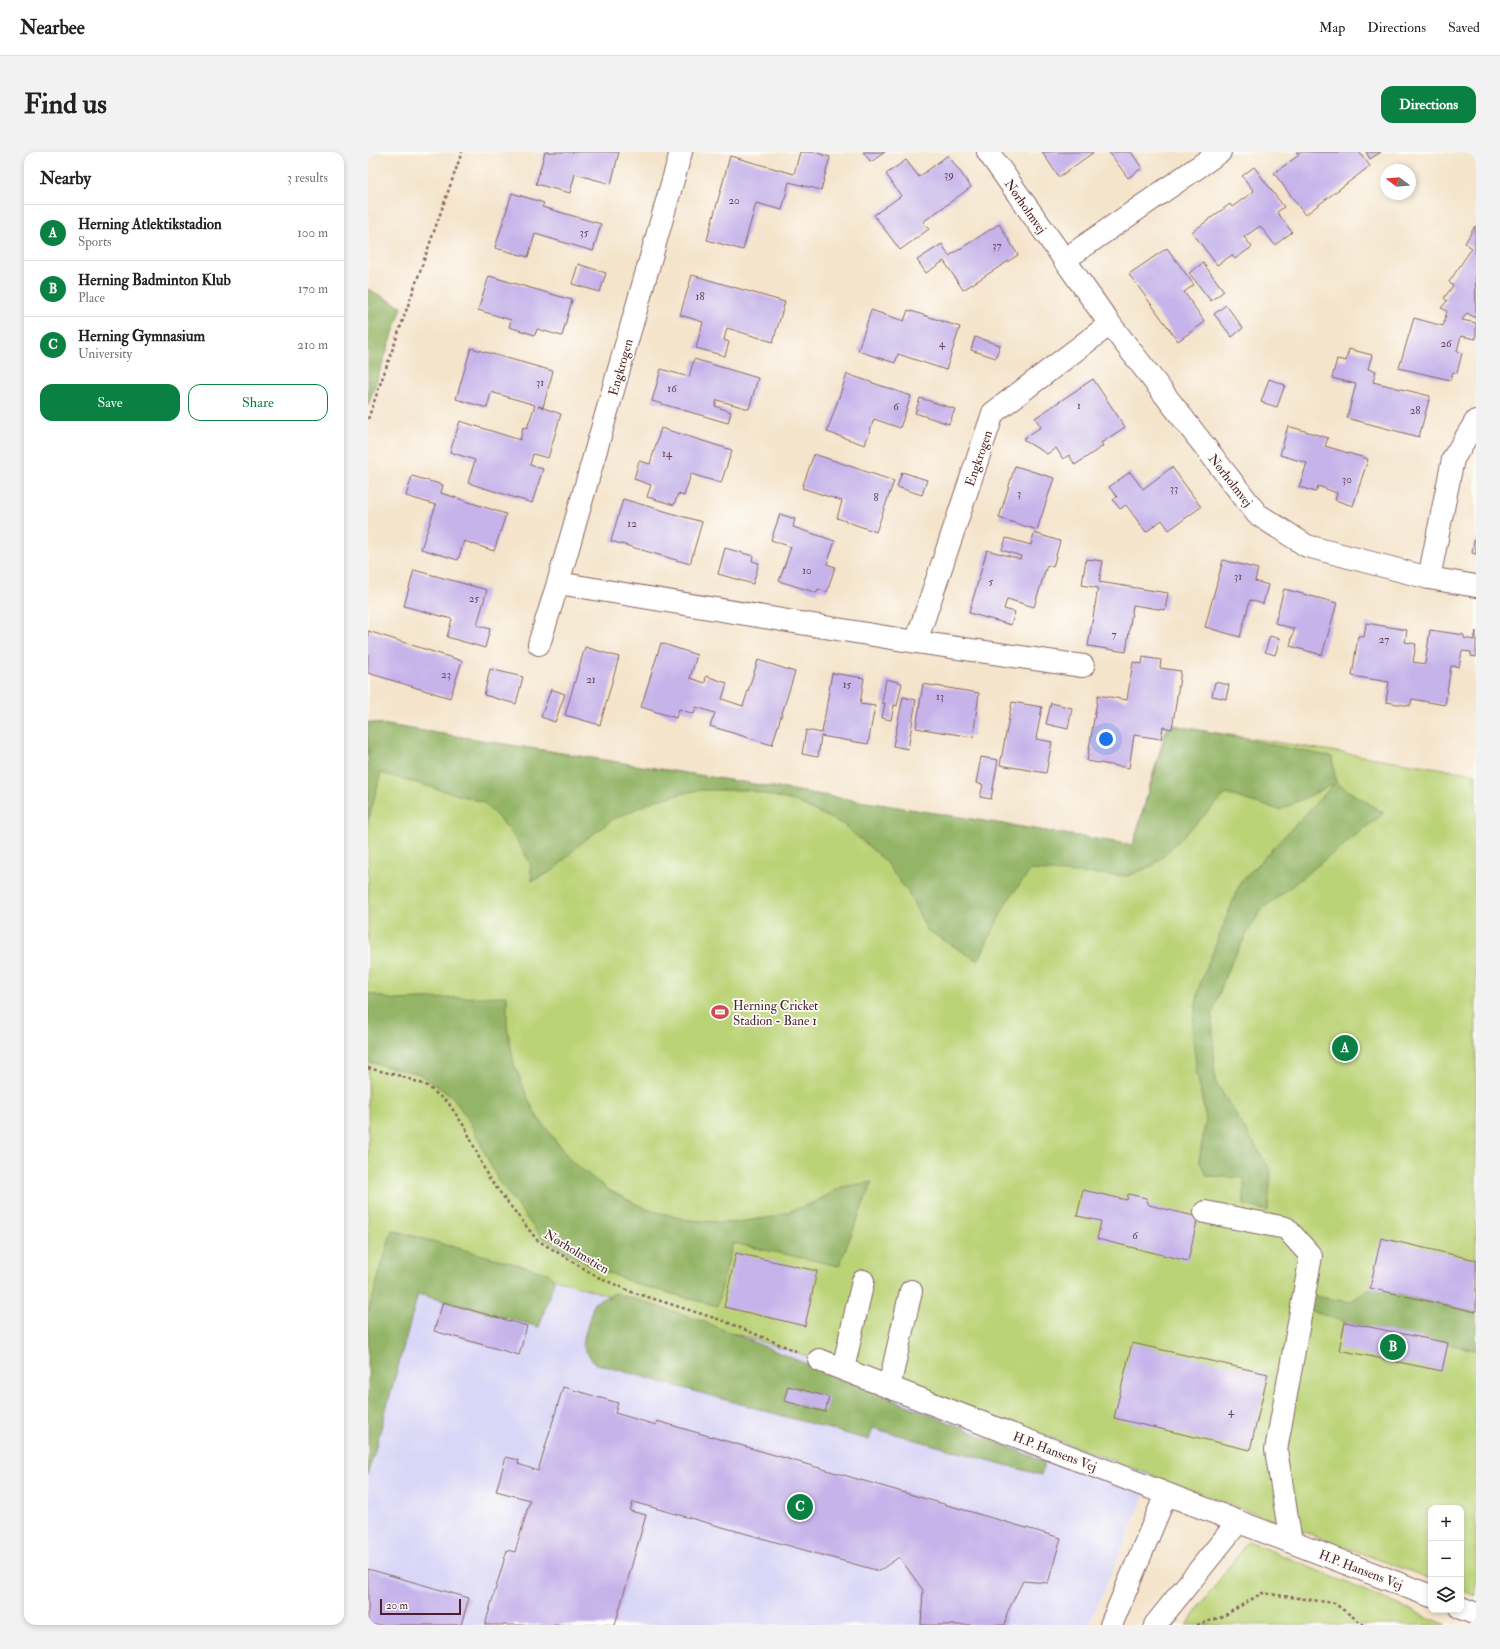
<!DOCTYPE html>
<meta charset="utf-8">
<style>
:root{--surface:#fff;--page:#f2f2f2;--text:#222;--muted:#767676;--line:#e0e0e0;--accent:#0b8043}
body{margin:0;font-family:"IM FELL Double Pica",serif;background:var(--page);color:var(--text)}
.controls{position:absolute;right:12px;bottom:12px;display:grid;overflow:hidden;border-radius:8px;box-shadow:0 2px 6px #0003}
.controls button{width:36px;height:36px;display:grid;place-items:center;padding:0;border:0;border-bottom:1px solid var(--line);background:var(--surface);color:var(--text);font:20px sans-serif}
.compass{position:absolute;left:1012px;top:12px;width:36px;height:36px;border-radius:50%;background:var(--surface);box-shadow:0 2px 6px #0003;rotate:286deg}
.scale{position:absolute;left:12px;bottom:10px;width:81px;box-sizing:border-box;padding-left:4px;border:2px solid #4a1f2b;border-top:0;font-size:11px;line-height:14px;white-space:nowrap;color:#4a1f2b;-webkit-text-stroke:3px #fdfcf7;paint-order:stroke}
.you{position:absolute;left:738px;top:587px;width:14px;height:14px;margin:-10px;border:3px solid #fff;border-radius:50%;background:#1a73e8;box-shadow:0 0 0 6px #1a73e833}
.badge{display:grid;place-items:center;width:26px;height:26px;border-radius:50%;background:var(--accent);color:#fff;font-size:13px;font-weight:700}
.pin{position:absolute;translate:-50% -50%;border:2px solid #fff;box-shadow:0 1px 4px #0006}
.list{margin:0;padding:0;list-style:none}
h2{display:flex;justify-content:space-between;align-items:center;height:52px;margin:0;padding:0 16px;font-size:17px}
h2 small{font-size:13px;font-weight:400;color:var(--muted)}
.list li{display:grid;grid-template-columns:26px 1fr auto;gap:12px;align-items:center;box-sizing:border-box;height:56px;padding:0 16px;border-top:1px solid var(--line)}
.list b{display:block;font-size:15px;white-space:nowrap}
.list p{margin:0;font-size:13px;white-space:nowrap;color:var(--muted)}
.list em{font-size:13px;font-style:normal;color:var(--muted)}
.actions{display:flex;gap:8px;padding:12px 16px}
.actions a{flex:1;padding:9px 0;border:1px solid var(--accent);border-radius:12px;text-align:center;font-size:14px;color:var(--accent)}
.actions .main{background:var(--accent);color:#fff}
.icon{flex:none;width:22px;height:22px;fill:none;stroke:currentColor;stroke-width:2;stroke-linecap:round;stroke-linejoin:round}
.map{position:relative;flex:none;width:1108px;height:1473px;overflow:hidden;border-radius:12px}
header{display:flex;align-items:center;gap:24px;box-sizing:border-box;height:56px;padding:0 20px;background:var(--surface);border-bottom:1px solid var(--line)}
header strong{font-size:19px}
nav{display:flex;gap:22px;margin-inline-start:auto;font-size:14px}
.intro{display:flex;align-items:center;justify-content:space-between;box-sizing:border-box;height:96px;padding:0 24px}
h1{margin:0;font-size:28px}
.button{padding:10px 18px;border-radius:12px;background:var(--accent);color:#fff;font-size:14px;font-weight:700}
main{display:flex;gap:24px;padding:0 24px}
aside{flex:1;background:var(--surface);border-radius:12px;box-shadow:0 2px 6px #0003}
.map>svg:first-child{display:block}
.built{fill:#d9d6f7}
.green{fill:#bbd377;stroke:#827951}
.forest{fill:#94b568;stroke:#6f6a4a}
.building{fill:#c6b3ea}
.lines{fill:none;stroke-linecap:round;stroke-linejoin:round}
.minor-casing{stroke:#866463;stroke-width:24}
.path{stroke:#866463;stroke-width:2.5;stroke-dasharray:3 3;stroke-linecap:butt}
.minor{stroke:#fff;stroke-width:22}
.labels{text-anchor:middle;stroke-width:3.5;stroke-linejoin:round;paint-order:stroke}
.number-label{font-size:11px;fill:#69445b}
.street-label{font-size:13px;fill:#4a1f2b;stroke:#fdfcf7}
.poi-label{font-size:13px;fill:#4a1f2b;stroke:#fdfcf7;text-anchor:start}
</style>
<header>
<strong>Nearbee</strong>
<nav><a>Map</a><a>Directions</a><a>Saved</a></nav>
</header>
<div class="intro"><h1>Find us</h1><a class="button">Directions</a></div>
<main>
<aside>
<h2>Nearby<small>3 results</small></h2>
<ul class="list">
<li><span class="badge">A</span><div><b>Herning Atlektikstadion</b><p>Sports</p></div><em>100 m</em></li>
<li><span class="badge">B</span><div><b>Herning Badminton Klub</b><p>Place</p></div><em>170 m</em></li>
<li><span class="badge">C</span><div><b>Herning Gymnasium</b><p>University</p></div><em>210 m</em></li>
</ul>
<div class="actions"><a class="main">Save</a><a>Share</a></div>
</aside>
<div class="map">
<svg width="1108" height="1473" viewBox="0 0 1108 1473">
<rect width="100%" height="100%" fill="#fdfcf7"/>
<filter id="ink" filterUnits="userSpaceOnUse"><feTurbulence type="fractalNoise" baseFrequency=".025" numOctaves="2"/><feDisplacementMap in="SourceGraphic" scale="8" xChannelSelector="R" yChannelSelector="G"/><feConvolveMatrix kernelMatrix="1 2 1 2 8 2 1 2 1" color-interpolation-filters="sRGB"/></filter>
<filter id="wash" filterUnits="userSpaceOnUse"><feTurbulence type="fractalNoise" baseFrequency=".012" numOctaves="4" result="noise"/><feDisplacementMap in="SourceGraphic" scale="16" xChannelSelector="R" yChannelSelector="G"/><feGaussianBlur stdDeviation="0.9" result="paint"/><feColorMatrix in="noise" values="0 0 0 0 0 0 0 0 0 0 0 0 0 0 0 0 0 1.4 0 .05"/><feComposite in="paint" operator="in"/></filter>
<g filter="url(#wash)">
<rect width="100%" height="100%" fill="#f4e4cb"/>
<path class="built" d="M 24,1078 L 565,1242 L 785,1324 L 721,1473 L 0,1473 L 0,1162 Z"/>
<path class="green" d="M 0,570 L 765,693 L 799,573 L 1108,622 L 1108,1444 L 1093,1438 L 1093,1356 L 1063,1356 L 1063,1427 L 565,1242 L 25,1078 L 0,1162 Z
M 880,1389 L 1078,1473 L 818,1473 Z"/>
<path class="forest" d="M 0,137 L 34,155 L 0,254 Z
M 0,570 L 765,693 L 801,572 L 964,605 L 968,631 L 1016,661 L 892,759 L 860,816 L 844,863 L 847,929 L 903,1019 L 900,1059 L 876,1053 L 876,1026 L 839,1024 L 831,1008 L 838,967 L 829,922 L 824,878 L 831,835 L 872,731 L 966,632 L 912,658 L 858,642 L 786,713 L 760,724 L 663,718 L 639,749 L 610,809 L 559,778 L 540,740 L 515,707 L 476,673 L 429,650 L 380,638 L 329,638 L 285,649 L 244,668 L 213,691 L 186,718 L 164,729 L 162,710 L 141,677 L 115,650 L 13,621 L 0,670 Z
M 0,841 L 26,848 L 139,844 L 139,874 L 146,912 L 161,949 L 168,963 L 203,1009 L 239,1037 L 278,1057 L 320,1068 L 364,1071 L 405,1065 L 445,1051 L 474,1035 L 504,1030 L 471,1114 L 365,1091 L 349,1154 L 268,1132 L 219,1112 L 173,1085 L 130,1028 L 103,972 L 85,945 L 51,922 L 0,910 Z
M 24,1078 L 180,1121 L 186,1129 L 171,1175 L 50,1142 L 0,1323 L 0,1162 Z
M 1002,1136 L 1108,1160 L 1108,1198 L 977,1170 L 940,1158 L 942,1143 L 982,1150 Z
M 247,1141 L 334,1169 L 677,1310 L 673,1323 L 505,1276 L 501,1288 L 226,1211 L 214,1193 L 226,1151 Z"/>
<g id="blocks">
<path class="building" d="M 177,0 L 251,0 L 243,32 L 207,22 L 202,41 L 168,32 Z
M 432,0 L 446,0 L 462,5 L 453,38 L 421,30 L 414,58 L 388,51 L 375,98 L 339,88 L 362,4 L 426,22 Z
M 495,0 L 517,0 L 503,10 Z
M 674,0 L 726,0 L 691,25 Z
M 741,0 L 763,0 L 774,16 L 760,26 Z
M 928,0 L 991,0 L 1002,14 L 937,63 L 906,21 L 931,3 Z
M 998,0 L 1013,0 L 1002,7 Z
M 580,3 L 603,35 L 555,70 L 561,77 L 532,98 L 506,63 L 533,44 L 518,22 L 538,8 L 551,25 Z
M 886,15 L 916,55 L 909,60 L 924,80 L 907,93 L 892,74 L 876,85 L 884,95 L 867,107 L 864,103 L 849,113 L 824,80 L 862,52 L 864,55 L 886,39 L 874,24 Z
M 144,41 L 176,51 L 174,55 L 233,72 L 225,99 L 167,82 L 160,105 L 127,96 Z
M 631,72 L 650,103 L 595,138 L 576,109 L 558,121 L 549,108 L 574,92 L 581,104 Z
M 1107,74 L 1108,166 L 1099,161 L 1094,168 L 1108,171 L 1108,187 L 1093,184 L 1089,199 L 1094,201 L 1089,221 L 1085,220 L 1082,228 L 1031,216 L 1046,166 L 1075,174 L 1079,159 L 1073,156 L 1079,149 L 1076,146 L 1085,134 L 1081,130 L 1104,96 L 1097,91 Z
M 799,96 L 826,133 L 816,140 L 837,170 L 810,189 L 761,122 Z
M 835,111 L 856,139 L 843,149 L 821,121 Z
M 210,112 L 238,121 L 232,140 L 204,132 Z
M 324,123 L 417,150 L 405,190 L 359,176 L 356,188 L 361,190 L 357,204 L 328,196 L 335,170 L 312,163 Z
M 121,124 L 204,148 L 194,184 L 169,177 L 167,183 L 141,175 L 143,168 L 110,158 Z
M 858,153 L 875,176 L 864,185 L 846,162 Z
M 503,158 L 536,169 L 540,158 L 592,175 L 578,218 L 530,202 L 527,211 L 490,199 Z
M 607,185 L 632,193 L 628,206 L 603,198 Z
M 103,196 L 185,219 L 175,255 L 170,254 L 193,262 L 180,306 L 165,302 L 162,313 L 175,317 L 164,351 L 100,331 L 107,308 L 82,300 L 92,269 L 152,288 L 155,275 L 159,276 L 167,253 L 123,240 L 119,256 L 88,247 Z
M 981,197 L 1004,203 L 1000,217 L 1008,219 L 1005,230 L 1062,244 L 1051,285 L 979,266 L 988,232 L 964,226 L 969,207 L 978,209 Z
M 326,207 L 390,226 L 381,257 L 349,248 L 347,254 L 363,260 L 360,271 L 284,249 L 293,217 L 321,225 Z
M 479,222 L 543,244 L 532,276 L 506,267 L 497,293 L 459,280 Z
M 725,227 L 757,275 L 733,291 L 735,294 L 707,313 L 701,303 L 695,307 L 688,296 L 679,302 L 657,289 L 655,287 L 673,275 L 667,266 Z
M 901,227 L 917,233 L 909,255 L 893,250 Z
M 552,246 L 587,257 L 581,272 L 547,261 Z
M 920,274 L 960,286 L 957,294 L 1000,307 L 985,354 L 967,348 L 969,341 L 950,334 L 948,340 L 931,335 L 939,311 L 912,303 Z
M 293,276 L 364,298 L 353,331 L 323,322 L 316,344 L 310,342 L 306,353 L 279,345 L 283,333 L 266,327 L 271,309 L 282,312 Z
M 446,302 L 526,329 L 508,380 L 469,366 L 474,349 L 434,336 Z
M 647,314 L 686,326 L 669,378 L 631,366 Z
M 804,315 L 833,355 L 801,378 L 794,368 L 778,380 L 758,353 L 752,357 L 745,348 L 749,345 L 741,335 L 762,320 L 775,337 Z
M 534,320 L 559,328 L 554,343 L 529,335 Z
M 44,324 L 75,333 L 73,341 L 138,362 L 126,399 L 96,389 L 90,408 L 53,397 L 68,353 L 38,344 Z
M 255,347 L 334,370 L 322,412 L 243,389 Z
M 412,362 L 427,367 L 425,375 L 467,389 L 459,412 L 467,415 L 459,440 L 450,437 L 449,441 L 411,429 L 423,395 L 403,388 Z
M 666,381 L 692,389 L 685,415 L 679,413 L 666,455 L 639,447 L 636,457 L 647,460 L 643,473 L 601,461 L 619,398 L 652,407 L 653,404 L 634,398 L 638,386 L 663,393 Z
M 1107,384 L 1108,384 L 1108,402 L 1104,401 Z
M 357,396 L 385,404 L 384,409 L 391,411 L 385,432 L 350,422 Z
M 718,407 L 735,409 L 731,430 L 800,441 L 797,458 L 765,453 L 758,500 L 720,494 L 730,436 L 714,433 Z
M 855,408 L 890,417 L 887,429 L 900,433 L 895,452 L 882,448 L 872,485 L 837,475 Z
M 46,418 L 119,438 L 109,473 L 122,477 L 117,496 L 79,485 L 84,467 L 36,454 Z
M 916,437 L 969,451 L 954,503 L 922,494 L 926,477 L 907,471 Z
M 998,471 L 1039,478 L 1037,490 L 1048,492 L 1045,510 L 1057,512 L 1062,478 L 1096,483 L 1096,486 L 1106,488 L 1108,479 L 1108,505 L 1103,504 L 1103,500 L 1094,499 L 1091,515 L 1083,514 L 1077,553 L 1044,547 L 1042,554 L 1018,550 L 1021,530 L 984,524 L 990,484 L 996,485 Z
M 0,479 L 94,509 L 82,546 L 0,521 Z
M 902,484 L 912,487 L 907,503 L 897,500 Z
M 293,491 L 329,503 L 322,526 L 337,531 L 338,524 L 359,531 L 354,547 L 375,554 L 390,508 L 427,520 L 404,593 L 342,574 L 347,561 L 328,555 L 326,562 L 311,557 L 308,566 L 273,555 Z
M 217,495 L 251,505 L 232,573 L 197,563 Z
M 775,505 L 793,508 L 792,516 L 813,519 L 804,577 L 795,575 L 793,587 L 766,583 L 761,616 L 719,609 L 730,543 L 759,548 L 765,510 L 774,512 Z
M 122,517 L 155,525 L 148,552 L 116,543 Z
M 464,521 L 496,526 L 492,552 L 507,554 L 500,592 L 453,584 L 450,605 L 434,602 L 438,578 L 454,581 Z
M 518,527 L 534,531 L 529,554 L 526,553 L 523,568 L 514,566 L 517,551 L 514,551 Z
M 847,530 L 861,533 L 858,547 L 844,544 Z
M 555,532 L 611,541 L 605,585 L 548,576 Z
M 183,537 L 197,542 L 187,570 L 173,565 Z
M 535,545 L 548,548 L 540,597 L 525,594 Z
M 644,550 L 674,555 L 668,587 L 684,590 L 678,621 L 632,613 Z
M 683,551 L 704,556 L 700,577 L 678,572 Z
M 613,605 L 630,608 L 623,647 L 612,645 L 615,633 L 608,631 Z
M 715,1038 L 759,1048 L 760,1042 L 778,1046 L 781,1053 L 830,1065 L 820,1109 L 729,1087 L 733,1069 L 709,1064 Z
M 1013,1086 L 1108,1108 L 1108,1160 L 1002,1136 Z
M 368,1101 L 449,1119 L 437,1174 L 356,1155 Z
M 75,1150 L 159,1174 L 151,1203 L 66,1179 Z
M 977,1170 L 1080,1191 L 1074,1219 L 971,1198 Z
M 764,1191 L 900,1222 L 882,1298 L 746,1266 Z
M 420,1234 L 461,1245 L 457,1260 L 416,1249 Z
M 195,1235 L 250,1251 L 247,1261 L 288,1273 L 289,1269 L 693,1386 L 680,1431 L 655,1429 L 639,1461 L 637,1473 L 553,1473 L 555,1438 L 531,1405 L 511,1419 L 265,1350 L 262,1359 L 278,1363 L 247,1473 L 117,1473 L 139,1398 L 147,1400 L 162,1348 L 128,1339 L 138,1305 L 151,1308 L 150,1312 L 170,1319 Z
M 0,1417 L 101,1446 L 93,1473 L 0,1473 Z"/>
</g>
</g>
<g filter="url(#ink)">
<use href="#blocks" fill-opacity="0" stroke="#866463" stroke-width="1"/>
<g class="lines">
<g class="minor-casing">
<path id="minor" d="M 620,0 L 742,172 L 889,362 L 939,394 L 1061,426 L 1108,434
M 696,108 L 852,0
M 1061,426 L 1085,307 L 1108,269
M 190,431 L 548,490 L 715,514
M 548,490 L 625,261 L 742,172
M 171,492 L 190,431 L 313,0
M 837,1060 L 918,1076 L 943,1104 L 908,1298 L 923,1390
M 451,1208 L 1063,1444
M 475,1217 L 495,1129
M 521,1235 L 543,1139
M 1093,1456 L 1108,1462
M 743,1473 L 798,1342
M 787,1473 L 870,1370"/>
</g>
<path class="path" d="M 0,267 L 94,0
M 0,916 L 33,924 L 58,933 L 81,952 L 98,977 L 120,1025 L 169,1088 L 230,1125 L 264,1140 L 356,1169 L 428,1199
M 829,1473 L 854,1465 L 894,1441 L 966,1451 L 996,1473"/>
<use href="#minor" class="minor"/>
</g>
</g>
<defs>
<g id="stadium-bare" transform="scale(1.38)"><path d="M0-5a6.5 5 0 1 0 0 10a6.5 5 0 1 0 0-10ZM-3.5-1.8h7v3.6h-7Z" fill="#d1495b" stroke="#fdfcf7" stroke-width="2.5" paint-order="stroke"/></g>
</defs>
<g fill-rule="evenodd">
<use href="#stadium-bare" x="352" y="860"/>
</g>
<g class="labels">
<g class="number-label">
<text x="581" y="26">39</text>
<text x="366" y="52">20</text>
<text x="216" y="84">35</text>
<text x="629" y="97">37</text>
<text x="332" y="148">18</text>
<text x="574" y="195">4</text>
<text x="1078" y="195">26</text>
<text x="172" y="234">31</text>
<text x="304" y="240">16</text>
<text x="711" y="257">1</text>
<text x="528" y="258">6</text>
<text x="1047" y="262">28</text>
<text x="299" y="305">14</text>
<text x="979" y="331">30</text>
<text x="806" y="340">33</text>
<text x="651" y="345">3</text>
<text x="508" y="349">8</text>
<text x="264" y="375">12</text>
<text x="439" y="422">10</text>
<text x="870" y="428">31</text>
<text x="623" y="433">5</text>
<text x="106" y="450">25</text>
<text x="746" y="486">7</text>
<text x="1016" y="491">27</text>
<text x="78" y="526">23</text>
<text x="223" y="531">21</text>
<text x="479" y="536">15</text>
<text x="572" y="548">13</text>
<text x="767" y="1087">6</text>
<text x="863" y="1263">4</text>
</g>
<g class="street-label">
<text transform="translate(658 54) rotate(55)" y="5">Nørholmvej</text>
<text transform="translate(252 215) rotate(-74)" y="5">Engkrogen</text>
<text transform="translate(610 306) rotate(-71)" y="5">Engkrogen</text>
<text transform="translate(863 328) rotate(52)" y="5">Nørholmvej</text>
<text transform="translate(209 1099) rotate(31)" y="5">Nørholmstien</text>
<text transform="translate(687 1299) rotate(21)" y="5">H.P. Hansens Vej</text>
<text transform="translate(993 1417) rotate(21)" y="5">H.P. Hansens Vej</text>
</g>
<g class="poi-label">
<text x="365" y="858">Herning Cricket<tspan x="365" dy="15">Stadion - Bane 1</tspan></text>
</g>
</g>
</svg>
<div class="controls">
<button>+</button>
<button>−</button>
<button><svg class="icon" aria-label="layers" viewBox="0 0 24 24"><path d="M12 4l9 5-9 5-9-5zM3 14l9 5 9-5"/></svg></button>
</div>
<svg class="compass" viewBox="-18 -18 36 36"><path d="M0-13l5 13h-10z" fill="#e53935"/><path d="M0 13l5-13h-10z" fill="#767676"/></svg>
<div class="scale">20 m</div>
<div class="you"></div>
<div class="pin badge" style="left:977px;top:896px">A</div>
<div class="pin badge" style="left:1025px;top:1195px">B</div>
<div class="pin badge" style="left:432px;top:1355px">C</div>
</div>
</main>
